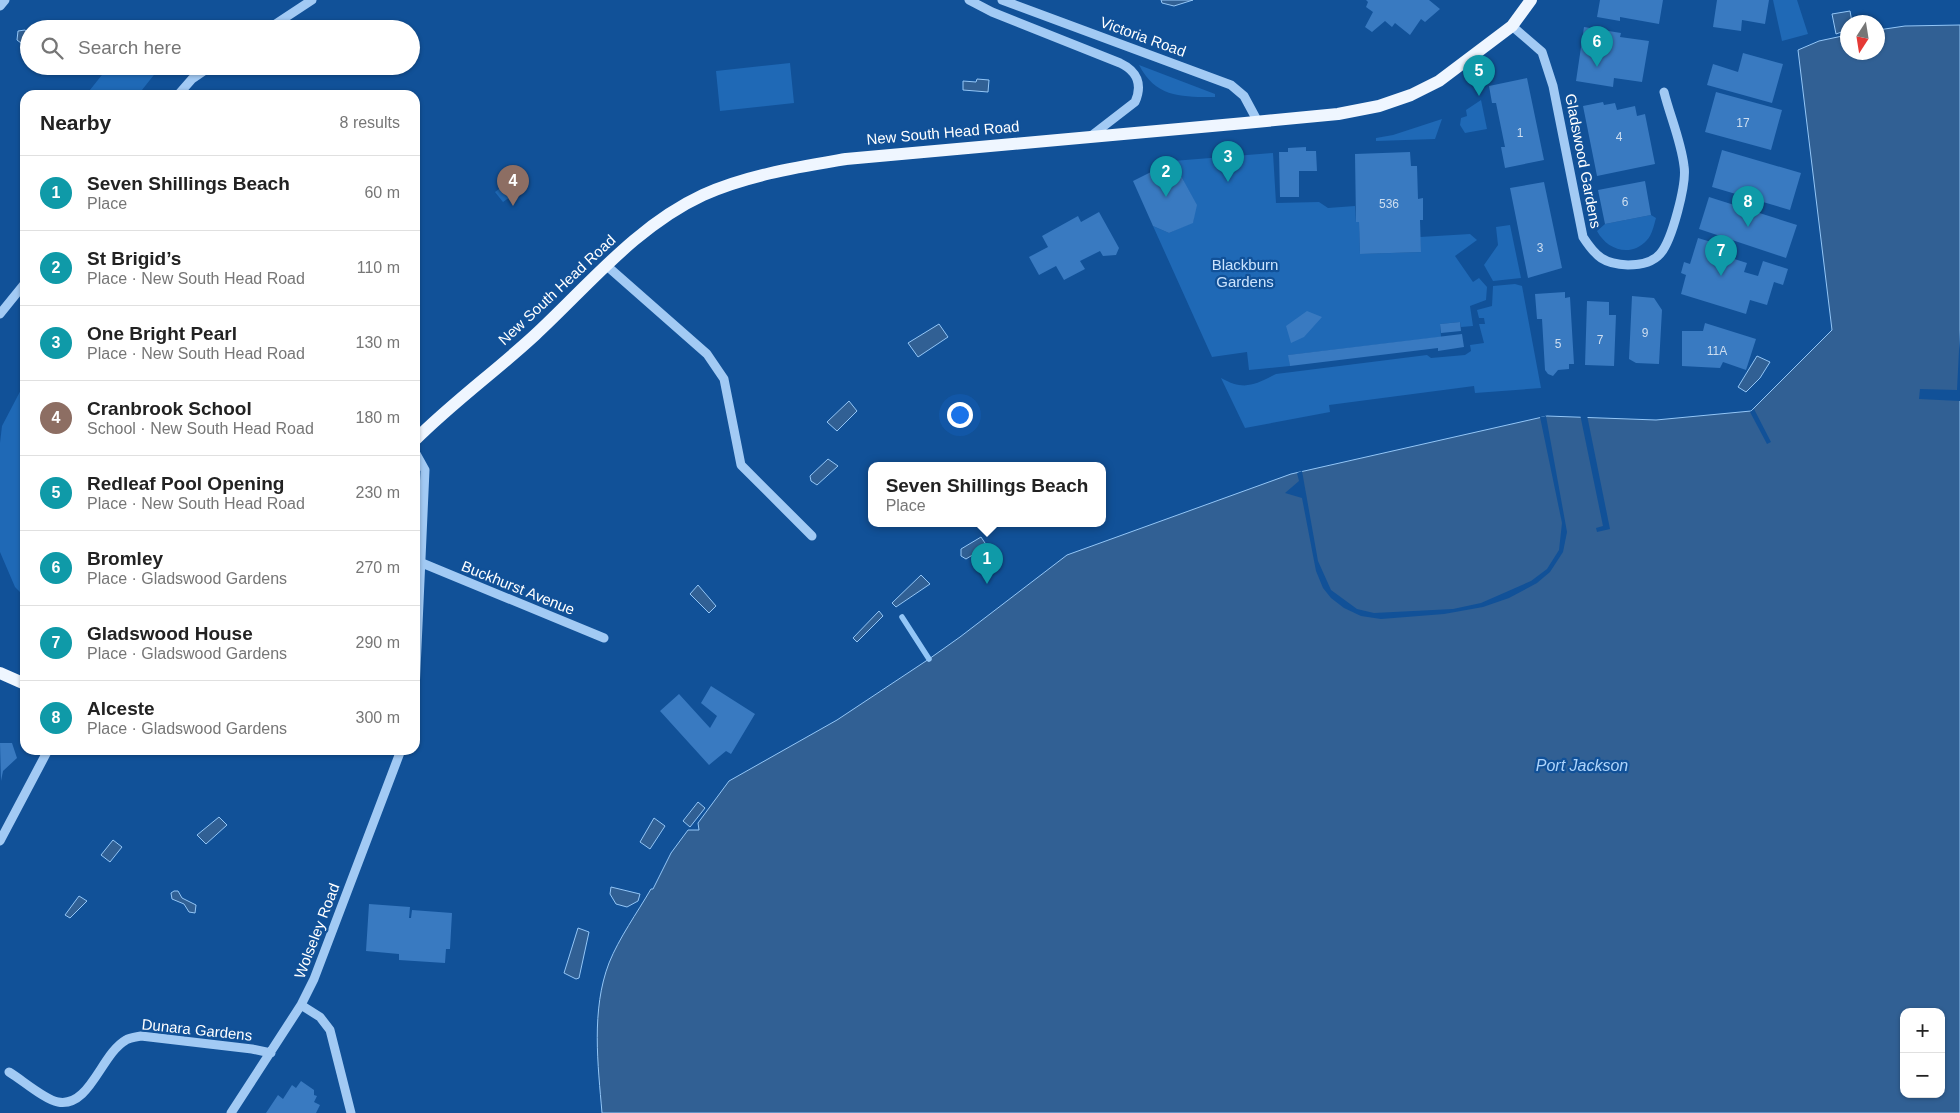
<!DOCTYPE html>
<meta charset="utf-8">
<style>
:root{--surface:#fff;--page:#f6f6f6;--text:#222;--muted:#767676;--line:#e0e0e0;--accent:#856f40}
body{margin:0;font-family:Arial,sans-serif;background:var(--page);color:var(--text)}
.controls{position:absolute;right:15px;bottom:15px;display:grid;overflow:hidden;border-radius:10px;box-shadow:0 1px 4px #0004}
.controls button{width:45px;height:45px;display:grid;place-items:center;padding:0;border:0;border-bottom:1px solid var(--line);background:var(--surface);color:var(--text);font:25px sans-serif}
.compass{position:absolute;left:1840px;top:15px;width:45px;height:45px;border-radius:50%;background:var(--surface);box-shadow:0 1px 4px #0004;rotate:192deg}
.you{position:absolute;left:959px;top:414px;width:18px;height:18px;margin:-12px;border:4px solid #fff;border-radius:50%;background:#1a73e8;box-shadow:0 0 0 8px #1a73e833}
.badge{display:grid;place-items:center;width:32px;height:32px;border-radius:50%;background:var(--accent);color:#fff;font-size:16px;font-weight:700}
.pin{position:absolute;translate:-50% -41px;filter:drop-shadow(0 1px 2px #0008)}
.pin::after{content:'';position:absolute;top:26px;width:18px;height:15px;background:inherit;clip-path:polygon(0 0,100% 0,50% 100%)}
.popup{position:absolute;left:868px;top:462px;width:238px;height:65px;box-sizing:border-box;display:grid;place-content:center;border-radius:10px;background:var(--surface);filter:drop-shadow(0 1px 4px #0005);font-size:16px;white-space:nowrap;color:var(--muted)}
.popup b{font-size:19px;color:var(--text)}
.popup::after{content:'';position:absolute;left:50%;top:100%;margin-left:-10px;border:10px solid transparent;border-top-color:var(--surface)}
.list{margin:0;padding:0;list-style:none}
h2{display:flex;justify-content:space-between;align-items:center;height:65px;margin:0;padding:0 20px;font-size:21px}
h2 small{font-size:16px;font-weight:400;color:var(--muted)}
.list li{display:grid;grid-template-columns:32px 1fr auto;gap:15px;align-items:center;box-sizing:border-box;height:75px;padding:0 20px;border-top:1px solid var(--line)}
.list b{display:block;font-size:19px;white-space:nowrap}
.list p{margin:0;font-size:16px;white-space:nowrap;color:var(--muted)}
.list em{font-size:16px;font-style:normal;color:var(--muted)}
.icon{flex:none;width:28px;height:28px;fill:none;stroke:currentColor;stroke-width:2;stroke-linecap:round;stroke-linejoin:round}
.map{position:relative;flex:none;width:1960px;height:1113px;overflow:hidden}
.search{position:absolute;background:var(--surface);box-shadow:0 1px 4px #0004;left:20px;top:20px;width:400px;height:55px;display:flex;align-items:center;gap:12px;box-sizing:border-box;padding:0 18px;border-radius:28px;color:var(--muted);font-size:19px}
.panel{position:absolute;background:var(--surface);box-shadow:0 1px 4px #0004;left:20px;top:90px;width:400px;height:665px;border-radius:15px}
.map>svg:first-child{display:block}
.green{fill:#1f69b6}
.water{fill:#316094;stroke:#93c6f7;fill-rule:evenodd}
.pier{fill:#115198}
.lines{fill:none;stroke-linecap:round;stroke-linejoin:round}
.stream{stroke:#93c6f7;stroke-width:5.5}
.building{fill:#397ac1}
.minor{stroke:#a2caf4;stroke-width:9}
.major{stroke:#eff6ff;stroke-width:12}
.labels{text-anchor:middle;stroke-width:4.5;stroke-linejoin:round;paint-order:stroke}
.number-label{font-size:12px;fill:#cedef0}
.street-label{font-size:15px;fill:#fff;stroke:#115198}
.park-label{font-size:15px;fill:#cae3fe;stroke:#115198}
.water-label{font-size:16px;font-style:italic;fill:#aed4fb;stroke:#115198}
</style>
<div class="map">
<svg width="1960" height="1113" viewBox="0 0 1960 1113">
<rect width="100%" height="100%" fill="#115198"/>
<path class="green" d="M 1773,0 L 1797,0 L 1808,34 L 1782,41 Z
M 790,63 L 794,103 L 720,111 L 716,71 Z
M 1139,65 L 1215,94 L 1215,97 C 1182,97 1156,98 1139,65 Z
M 109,66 L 161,66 L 138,95 L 86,95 Z
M 1481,100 L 1487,129 L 1465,133 L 1460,125 L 1461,118 L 1467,116 L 1466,110 Z
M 1442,119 L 1435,139 L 1376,141 L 1376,138 L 1393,135 Z
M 1273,153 L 1276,203 L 1319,202 L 1328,208 L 1355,206 L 1356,222 L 1359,222 L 1360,254 L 1421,252 L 1420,237 L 1470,234 L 1477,240 L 1455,256 L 1473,282 L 1479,278 L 1487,287 L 1486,300 L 1470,306 L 1473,326 L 1461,327 L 1460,322 L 1440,324 L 1441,337 L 1289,355 L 1290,366 L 1249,370 L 1247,352 L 1212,357 L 1153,226 L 1169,233 L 1193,222 L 1196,204 L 1173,161 Z
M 506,184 L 514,194 L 503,202 L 495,192 Z
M 1651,215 L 1656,218 C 1654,225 1652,235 1647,240 C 1631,258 1607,250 1597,231 L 1605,224 Z
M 1510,225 L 1521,278 L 1493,281 L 1484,265 L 1498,245 L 1496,227 Z
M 1515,284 L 1522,286 L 1541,388 L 1475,393 L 1474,386 L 1329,405 L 1330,412 L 1245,428 L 1221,378 C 1244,391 1255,385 1276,374 L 1427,355 L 1431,358 L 1465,355 L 1471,351 L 1470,345 L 1484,343 L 1479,324 L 1485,324 L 1484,318 L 1479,318 L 1477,310 L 1492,306 L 1493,286 Z
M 25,382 L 25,597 L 15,587 L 0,552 L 0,443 L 2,426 Z"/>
<path class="water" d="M 1161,0 L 1193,0 L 1174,6 L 1162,3 Z
M 1850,11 L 1852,22 L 1848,22 L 1847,30 L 1836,34 L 1832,14 Z
M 1960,25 L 1960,1113 L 602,1113 C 598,1065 591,1010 609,963 C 619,938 637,913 651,889 L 653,889 L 671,853 L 688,830 L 699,830 L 698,823 L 729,781 L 837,720 L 929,659 L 960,637 L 1067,555 L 1291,474 L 1547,416 L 1656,420 L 1751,411 L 1832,330 L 1798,50 L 1819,41 L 1847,35 L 1848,52 L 1878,52 L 1878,30 L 1905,26 ZM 1904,1012 L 1941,1012 L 1941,1094 L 1904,1094 Z
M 25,30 L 29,33 L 29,49 L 17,40 L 18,31 Z
M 977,79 L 989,80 L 988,92 L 963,90 L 963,81 L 976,82 Z
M 939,324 L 948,337 L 918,357 L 908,343 Z
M 1757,356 L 1770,362 L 1760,378 L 1746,392 L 1738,387 Z
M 849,401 L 857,411 L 837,431 L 827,422 Z
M 828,459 L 838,466 L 817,485 L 811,481 L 810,476 Z
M 981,537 L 987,546 L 966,559 L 961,556 L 961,549 Z
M 921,575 L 930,584 L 896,607 L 892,603 Z
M 698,585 L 716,606 L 709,613 L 690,594 Z
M 879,611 L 883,616 L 857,642 L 853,638 Z
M 698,802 L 705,808 L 690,827 L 683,821 Z
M 219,817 L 227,825 L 206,844 L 197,835 Z
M 654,818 L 665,826 L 650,849 L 640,842 Z
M 113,840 L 122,847 L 110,862 L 101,855 Z
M 611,887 L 640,894 L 638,901 L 627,907 L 616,904 L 610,894 Z
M 174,891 L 178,891 L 182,898 L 196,905 L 195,913 L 189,912 L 184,904 L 172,899 L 171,893 Z
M 79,896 L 87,901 L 70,918 L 65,915 Z
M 578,928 L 589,932 L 579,978 L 576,979 L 564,973 Z"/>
<path class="pier" d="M 1960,330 L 1960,401 L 1919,399 L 1920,389 L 1957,390 Z
M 1754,409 L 1771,442 L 1767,444 L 1750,412 Z
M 1580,414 L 1587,415 L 1610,529 L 1597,532 L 1596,528 L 1603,526 Z
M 1546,416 L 1567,532 L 1563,552 L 1550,572 L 1537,583 L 1509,598 L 1483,607 L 1444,614 L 1381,619 L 1361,616 L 1344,608 L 1331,598 L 1323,588 L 1316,571 L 1302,498 L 1285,493 L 1299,481 L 1297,473 L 1302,471 L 1318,561 L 1331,590 L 1357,609 L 1374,613 L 1453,609 L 1481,603 L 1531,581 L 1547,569 L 1559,550 L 1562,523 L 1540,417 Z"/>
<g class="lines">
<path class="stream" d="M 902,617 L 929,659"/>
</g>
<path class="building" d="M 1366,0 L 1429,0 L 1440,9 L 1425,22 L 1421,19 L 1410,35 L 1395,23 L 1392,27 L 1385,21 L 1372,32 L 1365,27 L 1373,12 L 1366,7 L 1368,2 Z
M 1600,0 L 1663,0 L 1659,24 L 1620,17 L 1620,21 L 1597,17 Z
M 1717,0 L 1769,0 L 1765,24 L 1742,20 L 1741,31 L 1713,27 Z
M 1584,27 L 1621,33 L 1620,37 L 1649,41 L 1642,82 L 1614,78 L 1613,87 L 1576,81 Z
M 1743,53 L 1783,64 L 1772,103 L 1707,85 L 1713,64 L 1738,72 Z
M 1527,78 L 1544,160 L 1505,168 L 1501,147 L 1505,147 L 1496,103 L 1492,103 L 1489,86 Z
M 1716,92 L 1782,110 L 1771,150 L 1705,132 Z
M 1603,102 L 1604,105 L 1615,103 L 1617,110 L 1635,106 L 1637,116 L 1645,114 L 1655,164 L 1597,176 L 1583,106 Z
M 1306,147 L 1306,151 L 1316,151 L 1317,171 L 1299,171 L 1299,197 L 1280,197 L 1279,152 L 1288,152 L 1288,148 Z
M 1722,150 L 1801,173 L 1790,210 L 1712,187 Z
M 1410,152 L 1411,166 L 1417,166 L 1418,199 L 1423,198 L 1423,220 L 1420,220 L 1421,252 L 1360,254 L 1359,222 L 1356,222 L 1355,154 Z
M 1173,161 L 1197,205 L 1193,223 L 1169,233 L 1153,226 L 1133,181 Z
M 1645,181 L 1651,215 L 1605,224 L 1598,190 Z
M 1544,182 L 1562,268 L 1528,278 L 1510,188 Z
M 1709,197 L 1797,225 L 1786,258 L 1699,229 Z
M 1099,212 L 1119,248 L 1116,255 L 1103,256 L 1100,251 L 1080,261 L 1085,269 L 1064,280 L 1056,266 L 1039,275 L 1029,257 L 1048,247 L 1042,236 L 1078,216 L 1081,222 Z
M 1698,238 L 1731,248 L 1728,257 L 1747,263 L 1744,272 L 1758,276 L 1763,261 L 1788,269 L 1783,285 L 1774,282 L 1767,305 L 1750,300 L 1746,314 L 1681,294 L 1686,275 L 1681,273 L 1684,262 L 1690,264 Z
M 1565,292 L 1565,298 L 1570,297 L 1574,364 L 1569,364 L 1569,369 L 1558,370 L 1553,376 L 1548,374 L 1545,370 L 1542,319 L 1537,319 L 1535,294 Z
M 1632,296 L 1654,298 L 1662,310 L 1659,364 L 1636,363 L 1629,359 Z
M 1587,301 L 1609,302 L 1609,315 L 1616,315 L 1614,366 L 1585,365 Z
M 1307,311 L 1322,317 L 1304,337 L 1291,343 L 1286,326 Z
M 1460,322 L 1461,331 L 1441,333 L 1440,324 Z
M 1705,323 L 1756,339 L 1746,370 L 1723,362 L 1720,368 L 1682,366 L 1682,331 L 1703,331 Z
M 1462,334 L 1464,347 L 1438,351 L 1438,348 L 1290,366 L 1288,355 Z
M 711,686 L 755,714 L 731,754 L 726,751 L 709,765 L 660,711 L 679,694 L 710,728 L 717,716 L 701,703 Z
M 0,743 L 12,743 L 17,758 L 3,771 L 1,781 Z
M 369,904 L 410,907 L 409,918 L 411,918 L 412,910 L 452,913 L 450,949 L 446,949 L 445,963 L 399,960 L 399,954 L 366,951 Z
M 301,1081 L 314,1090 L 314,1095 L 317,1096 L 314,1102 L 320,1105 L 316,1113 L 266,1113 L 278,1095 L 283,1099 L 292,1085 L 296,1088 Z"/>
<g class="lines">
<path class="minor" d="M 969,0 L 992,12 L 1120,63 C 1137,71 1143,84 1135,102 L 1091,136
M 1002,0 L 1231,85 L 1244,96 L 1258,122
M 0,6 L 5,0
M 1512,26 L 1542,52 L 1553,86 L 1583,237 C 1596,257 1604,264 1628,265 C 1640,265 1652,263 1660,254 C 1672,241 1687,183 1684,166 C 1681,141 1670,116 1664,92
M 268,29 L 312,0
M 178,95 L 192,79 L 211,66
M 607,266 L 707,354 L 724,379 L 741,465 L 812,536
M 0,314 L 25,283
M 415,452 L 425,470 L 415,691
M 415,503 L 422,517
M 422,563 L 604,638
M 0,841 L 48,750
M 9,1072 C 21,1079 45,1100 58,1102 C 90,1108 101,1054 126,1040 C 129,1038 136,1037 141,1036 L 252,1049 L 271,1053
M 231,1113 L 301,1005
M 351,1113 L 330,1030 L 320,1017 L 301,1005 L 314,979 L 401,750"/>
<path class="major" d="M 415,440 C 453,402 496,371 535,335 C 588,286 636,226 703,195 C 747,175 799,167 846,159 L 1245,123 L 1338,114 L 1379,106 L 1411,95 L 1439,81 L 1512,26 L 1531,0
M 0,673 L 25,684"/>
</g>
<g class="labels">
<g class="number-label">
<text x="1743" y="127">17</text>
<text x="1520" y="137">1</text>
<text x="1619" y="141">4</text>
<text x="1625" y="206">6</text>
<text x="1389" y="208">536</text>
<text x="1540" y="252">3</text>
<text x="1645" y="337">9</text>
<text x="1600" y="344">7</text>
<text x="1558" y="348">5</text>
<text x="1717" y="355">11A</text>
</g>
<g class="street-label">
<text transform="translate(1143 37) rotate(20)" y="5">Victoria Road</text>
<text transform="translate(943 133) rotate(-5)" y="5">New South Head Road</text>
<text transform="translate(1583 161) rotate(79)" y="5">Gladswood Gardens</text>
<text transform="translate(557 290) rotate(-43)" y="5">New South Head Road</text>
<text transform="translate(518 588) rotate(22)" y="5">Buckhurst Avenue</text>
<text transform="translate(317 931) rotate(-69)" y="5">Wolseley Road</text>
<text transform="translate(197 1030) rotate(6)" y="5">Dunara Gardens</text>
</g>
<g class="park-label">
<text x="1245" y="270">Blackburn<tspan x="1245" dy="17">Gardens</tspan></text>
</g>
<g class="water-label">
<text x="1582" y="771">Port Jackson</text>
</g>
</g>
</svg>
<div class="controls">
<button>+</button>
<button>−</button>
</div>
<svg class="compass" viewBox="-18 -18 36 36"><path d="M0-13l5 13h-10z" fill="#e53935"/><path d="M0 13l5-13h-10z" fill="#767676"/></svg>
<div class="you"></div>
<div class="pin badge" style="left:987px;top:584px;background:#0f9aa8">1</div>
<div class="popup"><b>Seven Shillings Beach</b>Place</div>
<div class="pin badge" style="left:1166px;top:197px;background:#0f9aa8">2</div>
<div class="pin badge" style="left:1228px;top:182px;background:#0f9aa8">3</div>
<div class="pin badge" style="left:513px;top:206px;background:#8d6e63">4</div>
<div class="pin badge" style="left:1479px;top:96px;background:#0f9aa8">5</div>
<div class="pin badge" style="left:1597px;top:67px;background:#0f9aa8">6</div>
<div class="pin badge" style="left:1721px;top:276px;background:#0f9aa8">7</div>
<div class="pin badge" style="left:1748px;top:227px;background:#0f9aa8">8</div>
<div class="search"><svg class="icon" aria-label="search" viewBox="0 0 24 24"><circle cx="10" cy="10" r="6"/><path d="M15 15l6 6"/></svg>Search here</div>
<section class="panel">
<h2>Nearby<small>8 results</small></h2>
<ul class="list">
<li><span class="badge" style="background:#0f9aa8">1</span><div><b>Seven Shillings Beach</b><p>Place</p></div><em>60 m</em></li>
<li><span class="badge" style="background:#0f9aa8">2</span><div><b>St Brigid’s</b><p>Place · New South Head Road</p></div><em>110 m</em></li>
<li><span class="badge" style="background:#0f9aa8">3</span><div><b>One Bright Pearl</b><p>Place · New South Head Road</p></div><em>130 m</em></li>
<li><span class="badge" style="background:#8d6e63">4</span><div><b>Cranbrook School</b><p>School · New South Head Road</p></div><em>180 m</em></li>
<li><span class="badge" style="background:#0f9aa8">5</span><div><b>Redleaf Pool Opening</b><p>Place · New South Head Road</p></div><em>230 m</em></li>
<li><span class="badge" style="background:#0f9aa8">6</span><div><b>Bromley</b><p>Place · Gladswood Gardens</p></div><em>270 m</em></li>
<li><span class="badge" style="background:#0f9aa8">7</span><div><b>Gladswood House</b><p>Place · Gladswood Gardens</p></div><em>290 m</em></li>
<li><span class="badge" style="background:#0f9aa8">8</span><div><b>Alceste</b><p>Place · Gladswood Gardens</p></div><em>300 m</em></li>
</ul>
</section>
</div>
